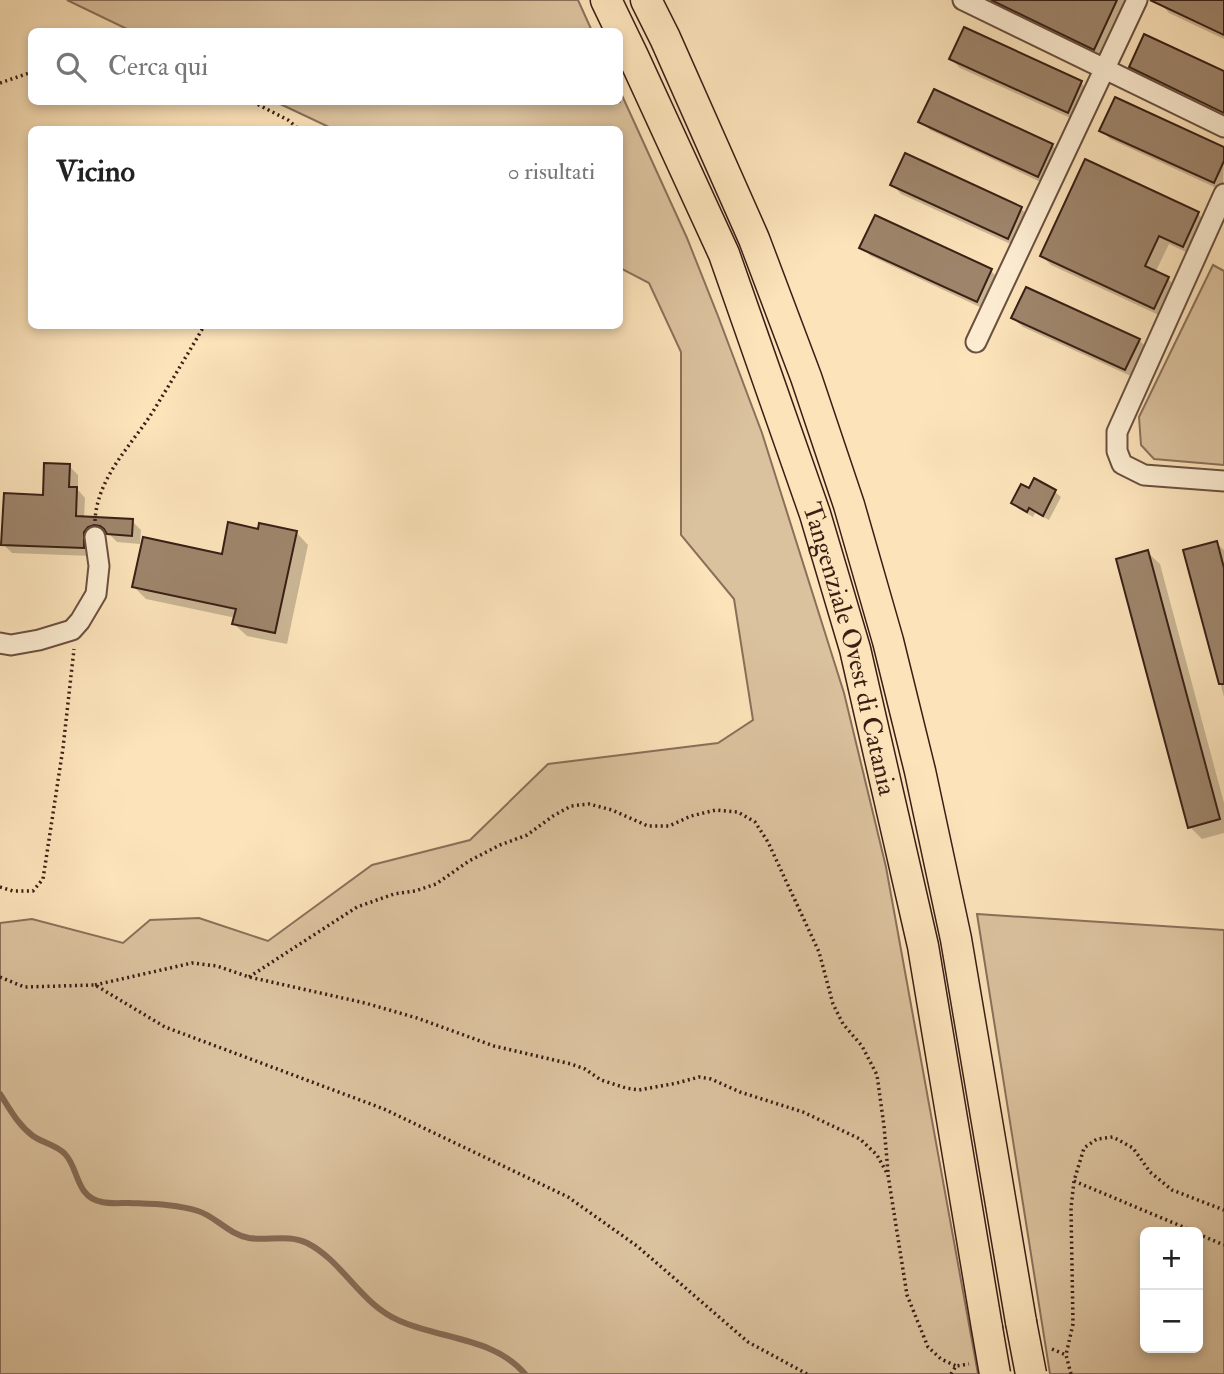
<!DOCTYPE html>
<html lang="it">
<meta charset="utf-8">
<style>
:root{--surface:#fff;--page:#f2f2f2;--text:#222;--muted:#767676;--line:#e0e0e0}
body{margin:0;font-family:"IM FELL Double Pica",serif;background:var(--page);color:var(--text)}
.controls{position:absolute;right:21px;bottom:21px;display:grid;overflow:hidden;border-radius:10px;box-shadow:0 4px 10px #0003}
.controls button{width:63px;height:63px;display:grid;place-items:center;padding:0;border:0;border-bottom:2px solid var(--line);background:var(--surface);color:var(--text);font:35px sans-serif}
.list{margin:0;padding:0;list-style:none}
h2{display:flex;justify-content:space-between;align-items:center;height:91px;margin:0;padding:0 28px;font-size:30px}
h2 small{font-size:23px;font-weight:400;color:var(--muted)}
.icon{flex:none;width:38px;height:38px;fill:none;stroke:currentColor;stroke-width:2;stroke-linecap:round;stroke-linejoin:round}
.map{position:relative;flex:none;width:1224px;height:1374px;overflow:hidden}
.search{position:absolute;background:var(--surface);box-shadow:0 4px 10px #0003;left:28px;top:28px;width:595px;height:77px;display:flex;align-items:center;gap:18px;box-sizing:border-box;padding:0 24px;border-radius:10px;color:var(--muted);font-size:26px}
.panel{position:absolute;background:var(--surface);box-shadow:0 4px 10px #0003;left:28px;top:126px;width:595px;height:203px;border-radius:10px}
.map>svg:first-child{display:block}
.grass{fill:#dbc29e;stroke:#8a705a;stroke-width:2;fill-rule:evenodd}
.shadow{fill:#0003}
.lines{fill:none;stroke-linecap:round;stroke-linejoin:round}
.stream{stroke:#866c57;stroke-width:6}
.building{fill:#9e856b;stroke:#391f16;stroke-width:2}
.minor-casing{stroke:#6a503f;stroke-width:23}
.highway-casing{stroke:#391f16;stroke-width:33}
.path{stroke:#391f16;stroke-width:3.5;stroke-dasharray:2 3.5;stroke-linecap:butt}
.minor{stroke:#fdedd2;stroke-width:19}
.highway{stroke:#fce3ba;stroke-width:30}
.highway-bridge-casing{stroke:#391f16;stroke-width:33;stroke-linecap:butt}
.highway-bridge{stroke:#fce3ba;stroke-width:30}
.labels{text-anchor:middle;stroke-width:6;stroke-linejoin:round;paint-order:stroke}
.street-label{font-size:26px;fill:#391f16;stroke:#fdedd2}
</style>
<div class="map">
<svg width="1224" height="1374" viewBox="0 0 1224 1374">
<rect width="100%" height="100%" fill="#fce3ba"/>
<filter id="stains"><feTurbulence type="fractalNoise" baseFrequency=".00286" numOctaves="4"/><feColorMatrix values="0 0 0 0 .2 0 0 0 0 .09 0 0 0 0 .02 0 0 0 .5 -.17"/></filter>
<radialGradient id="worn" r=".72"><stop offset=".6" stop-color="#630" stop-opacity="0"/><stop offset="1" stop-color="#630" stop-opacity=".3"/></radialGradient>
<path class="grass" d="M 67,0 L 578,0 L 592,31 L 131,31 Z
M 620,91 L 687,238 L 718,316 L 762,433 L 844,693 L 886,867 L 978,1374 L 0,1374 L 0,923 L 32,919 L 123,943 L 150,920 L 199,918 L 268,941 L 372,865 L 470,840 L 548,764 L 718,743 L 753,720 L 734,599 L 681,535 L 681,352 L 649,283 L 620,268 L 620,130 L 333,129 L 276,102 L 620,102 Z
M 1213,265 L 1224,271 L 1224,465 L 1154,459 L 1141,445 L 1139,417 Z
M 977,914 L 1224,930 L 1224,1374 L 1050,1374 ZM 1145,1232 L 1198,1232 L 1198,1348 L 1145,1348 Z"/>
<path class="shadow" d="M 987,0 L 1130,0 L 1103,58 Z
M 1161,0 L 1224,0 L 1224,39 L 1169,13 L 1160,3 Z
M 964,29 L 1081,83 L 1090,92 L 1077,121 L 960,68 L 951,59 Z
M 1131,67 L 1224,73 L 1224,116 L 1140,76 Z
M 921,121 L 1052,145 L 1061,155 L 1047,185 L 930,130 Z
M 1101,130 L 1224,149 L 1223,191 L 1110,139 Z
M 906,155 L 1021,209 L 1031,218 L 1017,247 L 901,194 L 892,184 Z
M 1198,214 L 1207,223 L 1192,255 L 1169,244 L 1155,273 L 1168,279 L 1177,288 L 1163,317 L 1051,265 L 1042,256 Z
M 861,247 L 991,271 L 1000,280 L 986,310 L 871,256 Z
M 1013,318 L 1139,340 L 1148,349 L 1135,378 L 1023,327 Z
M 69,466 L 78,475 L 78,490 L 85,498 L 84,518 L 132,521 L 141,530 L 140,544 L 117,542 L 109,534 L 104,533 L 97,535 L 92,556 L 12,553 L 3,544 Z
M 1035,481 L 1055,492 L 1061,497 L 1049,520 L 1035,513 L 1033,517 L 1019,509 L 1013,503 L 1030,491 Z
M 260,531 L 296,532 L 308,545 L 287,644 L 247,636 L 234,624 L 236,618 L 146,599 L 134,587 L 223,556 Z
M 1216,543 L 1224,550 L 1224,697 L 1185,551 Z
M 1147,552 L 1160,564 L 1224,803 L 1224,833 L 1202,839 L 1190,827 Z"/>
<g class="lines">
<path class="stream" d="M 0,1094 C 10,1109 18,1125 33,1136 C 43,1143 57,1145 65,1154 C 79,1168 75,1197 102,1202 C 110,1204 120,1203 129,1203 C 151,1204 176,1204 198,1211 C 215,1216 228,1234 249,1238 C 268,1241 289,1234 307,1243 C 343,1261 361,1305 400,1321 C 441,1339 495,1338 525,1374"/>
</g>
<path class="building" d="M 991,0 L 1117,0 L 1094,50 Z
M 1150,0 L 1224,0 L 1224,35 Z
M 964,27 L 1082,81 L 1068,113 L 949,59 Z
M 1144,34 L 1224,71 L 1224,113 L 1129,67 Z
M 934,89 L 1053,144 L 1038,177 L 918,122 Z
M 1115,97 L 1224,147 L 1224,161 L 1214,183 L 1099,131 Z
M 905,153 L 1022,207 L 1008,239 L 890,185 Z
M 1085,159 L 1199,212 L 1183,247 L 1159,236 L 1145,266 L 1169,277 L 1154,309 L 1040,256 Z
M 875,215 L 992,269 L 977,302 L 859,248 Z
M 1026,287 L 1140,339 L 1125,370 L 1011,318 Z
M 44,463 L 70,464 L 69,487 L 77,487 L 76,516 L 133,519 L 132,536 L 107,534 L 104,529 L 100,526 L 94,525 L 88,527 L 84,532 L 84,548 L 1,545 L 4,493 L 43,495 Z
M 1034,478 L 1056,490 L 1043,516 L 1029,508 L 1027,512 L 1011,503 L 1021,484 L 1029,488 Z
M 228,522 L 258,529 L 259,523 L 297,531 L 275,633 L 232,624 L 236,609 L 132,587 L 143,537 L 222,554 Z
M 1217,541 L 1224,568 L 1224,684 L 1219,684 L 1183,550 Z
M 1148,550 L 1220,819 L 1188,828 L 1116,559 Z"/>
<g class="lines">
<g class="minor-casing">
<path id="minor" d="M 963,0 L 1224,127
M 1224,194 L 1117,432 L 1117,451 L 1122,464 L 1144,475 L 1224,481
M 976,342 L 1137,0
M 0,643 L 11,645 L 39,640 L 72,630 L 80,621 L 96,594 L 99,566 L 95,537"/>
</g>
<g class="highway-casing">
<g id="highway">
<path id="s1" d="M 606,0 L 633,56 L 724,254 L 815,514 L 855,649 L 923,946 L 987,1328"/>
<path d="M 646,0 L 665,38 L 754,239 L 806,377 L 849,505 L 888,641 L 920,771 L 956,939 L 1021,1322"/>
</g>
</g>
<path class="path" d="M 0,83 L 32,72
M 253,102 L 288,120 L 300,130
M 95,521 C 97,478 130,447 152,413 C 170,384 187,355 204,326
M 0,887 L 13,891 L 33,891 L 43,879 L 63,748 L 74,649
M 0,977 L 24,987 L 95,985 L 165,1027 L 384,1109 L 568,1197 L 637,1246 L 748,1342 L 807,1374
M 249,977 L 357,907 L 394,894 L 415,891 L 436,884 L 469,861 L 500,845 L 527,835 L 553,816 L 571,806 L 589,804 L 612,810 L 648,826 L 669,826 L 691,816 L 716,810 L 738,812 L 755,822 L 768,842 L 819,952 L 833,1004 L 843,1024 L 862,1046 L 877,1075 L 884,1126 L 888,1172
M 95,985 L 192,963 L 217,966 L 249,977 L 365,1003 L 417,1018 L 494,1046 L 571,1064 L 585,1069 L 601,1080 L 626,1088 L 639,1090 L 677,1083 L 699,1077 L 711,1079 L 740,1092 L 803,1112 L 860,1139 L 877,1155 L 888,1175 L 907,1295 L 928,1347 L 941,1359 L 956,1366
M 1074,1181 L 1195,1232
M 1198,1234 L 1224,1245
M 1052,1349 L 1066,1355
M 951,1374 L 956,1366 L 969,1364
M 1071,1374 L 1066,1355 L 1073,1324 L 1071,1208 L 1074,1181 L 1084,1148 L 1097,1139 L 1113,1137 L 1133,1148 L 1150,1172 L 1172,1190 L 1224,1210"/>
<use href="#minor" class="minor"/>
<use href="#highway" class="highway"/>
<g class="highway-bridge-casing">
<path id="highway-bridge" d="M 1021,1322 L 1031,1374
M 987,1328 L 995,1374"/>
</g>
<use href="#highway-bridge" class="highway-bridge"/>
</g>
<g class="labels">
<g class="street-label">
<text dy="9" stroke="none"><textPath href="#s1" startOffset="695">Tangenziale Ovest di Catania</textPath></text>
</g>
</g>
<rect width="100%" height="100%" filter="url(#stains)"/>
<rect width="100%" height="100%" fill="url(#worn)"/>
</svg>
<div class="controls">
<button>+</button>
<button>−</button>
</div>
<div class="search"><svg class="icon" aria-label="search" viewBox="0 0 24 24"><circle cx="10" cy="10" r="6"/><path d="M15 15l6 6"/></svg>Cerca qui</div>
<section class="panel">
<h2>Vicino<small>0 risultati</small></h2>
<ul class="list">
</ul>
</section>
</div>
